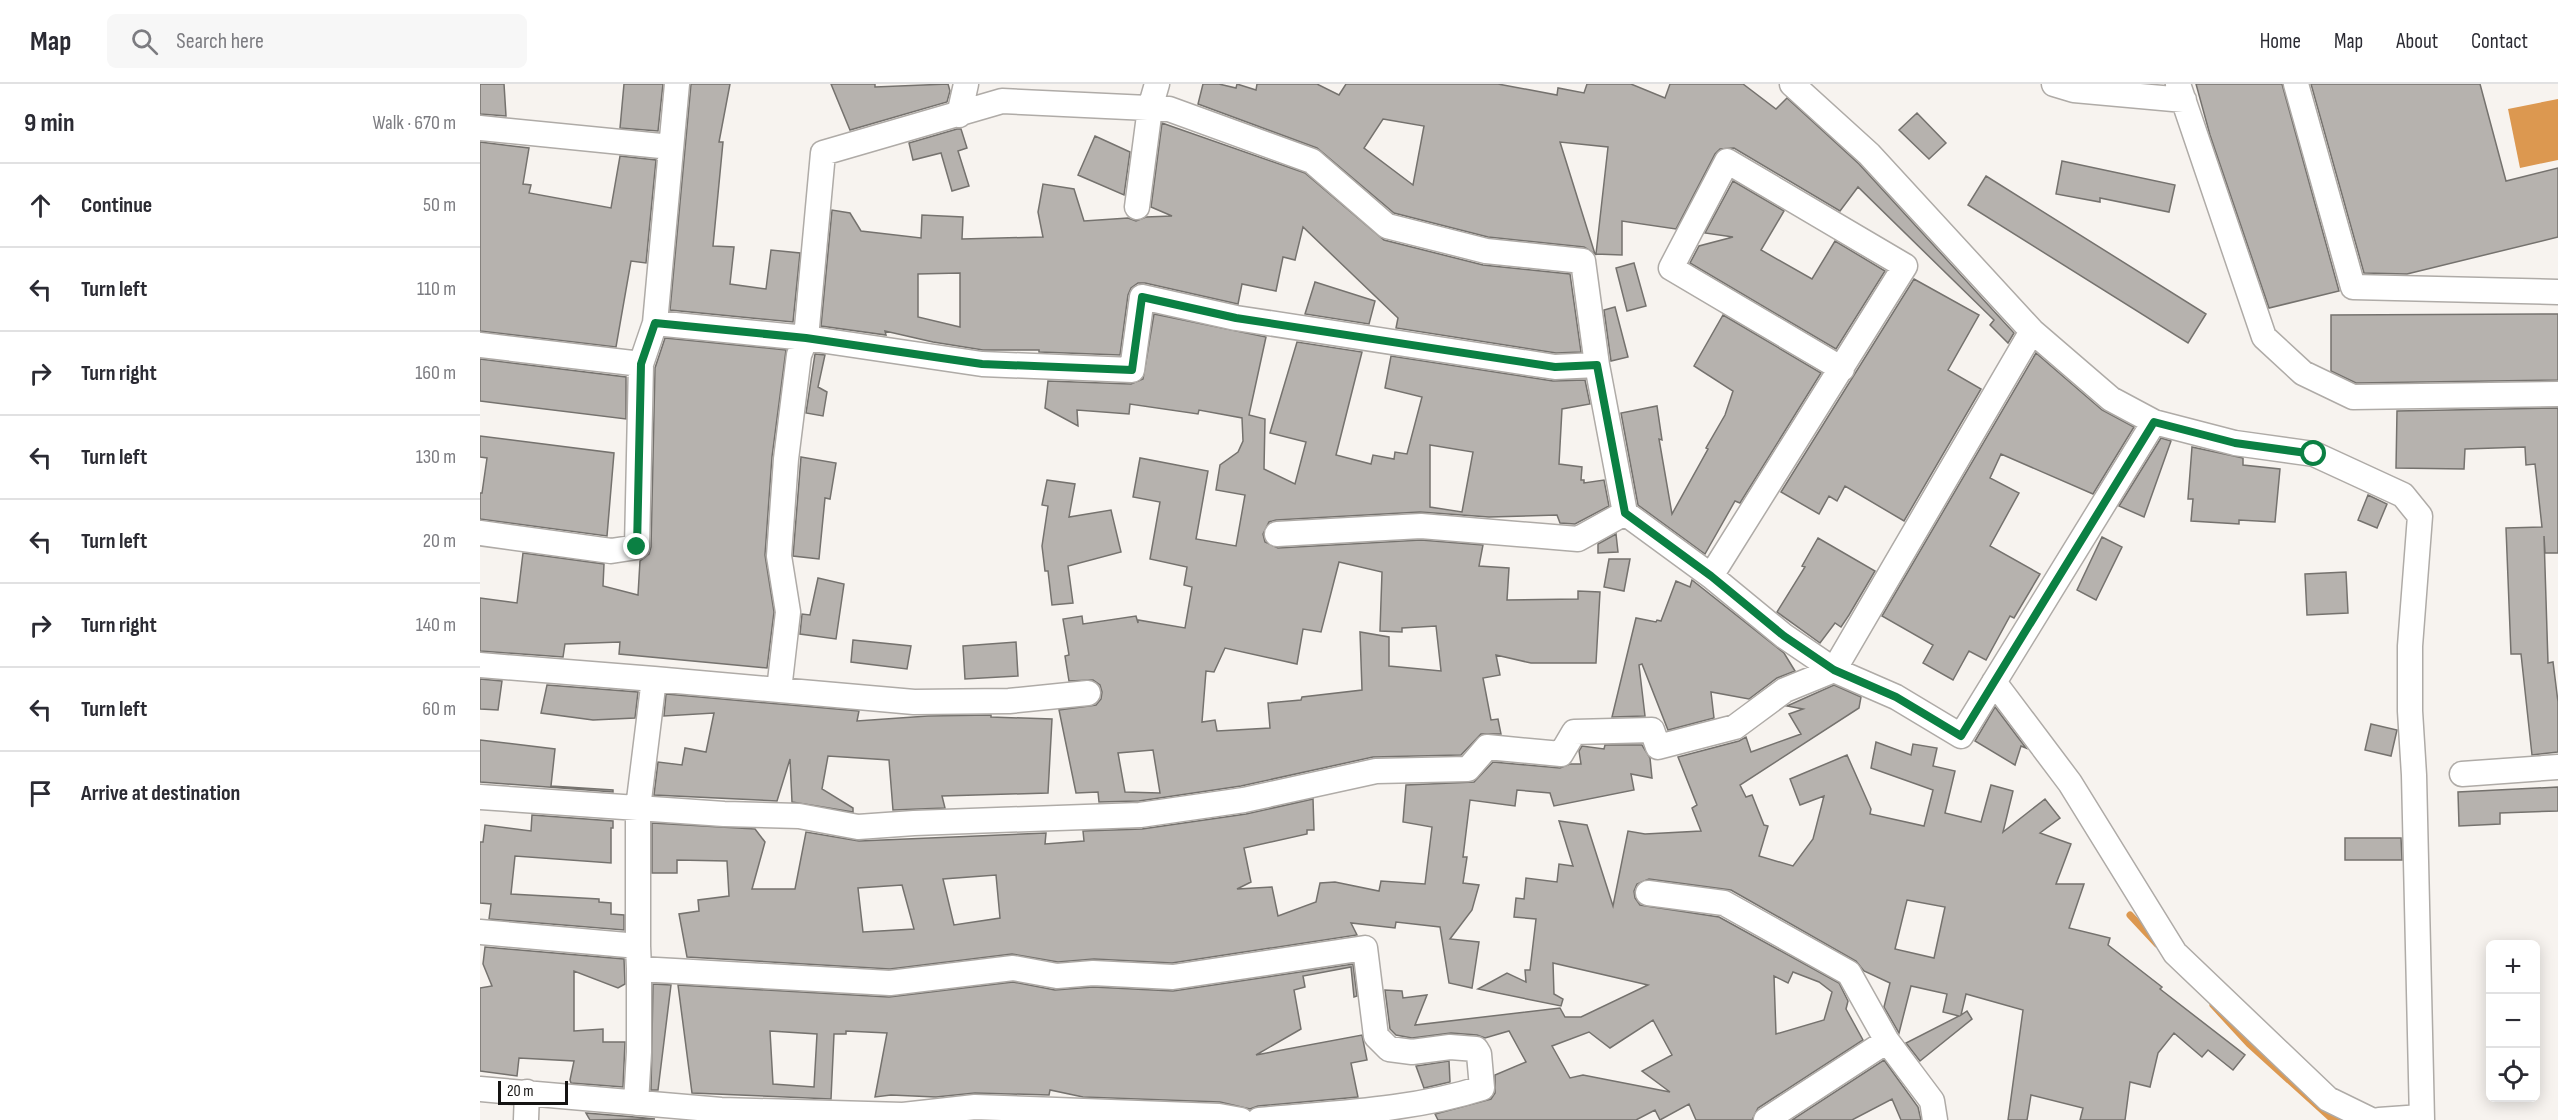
<!DOCTYPE html>
<meta charset="utf-8">
<style>
:root{--surface:#fff;--page:#f7f7f7;--text:#2b2b33;--muted:#7c7c81;--line:#e1e1e2}
body{margin:0;font-family:"Sofia Sans Condensed",sans-serif;background:var(--page);color:var(--text)}
.controls{position:absolute;right:18px;bottom:18px;display:grid;overflow:hidden;border-radius:9px;box-shadow:0 3px 15px #0003}
.controls button{width:54px;height:54px;display:grid;place-items:center;padding:0;border:0;border-bottom:2px solid var(--line);background:var(--surface);color:var(--text);font:30px sans-serif}
.scale{position:absolute;left:18px;bottom:15px;width:70px;box-sizing:border-box;padding-left:6px;border:3px solid #151413;border-top:0;font-size:16px;line-height:21px;white-space:nowrap;color:#151413;-webkit-text-stroke:4px #fff;paint-order:stroke}
.stop{position:absolute;width:18px;height:18px;margin:-14px;border:4px solid #0b8043;border-radius:50%;background:#fff}
.stop.end{background:#0b8043;border-color:#fff;box-shadow:0 2px 6px #0008}
.list{margin:0;padding:0;list-style:none}
h2{display:flex;justify-content:space-between;align-items:center;height:78px;margin:0;padding:0 24px;font-size:26px}
h2 small{font-size:20px;font-weight:400;color:var(--muted)}
.list li{display:grid;grid-template-columns:39px 1fr auto;gap:18px;align-items:center;box-sizing:border-box;height:84px;padding:0 24px;border-top:2px solid var(--line)}
.list b{display:block;font-size:22px;white-space:nowrap}
.list em{font-size:20px;font-style:normal;color:var(--muted)}
.icon{flex:none;width:33px;height:33px;fill:none;stroke:currentColor;stroke-width:2;stroke-linecap:round;stroke-linejoin:round}
.map{position:relative;flex:none;width:2078px;height:1036px;overflow:hidden}
header{display:flex;align-items:center;gap:36px;box-sizing:border-box;height:84px;padding:0 30px;background:var(--surface);border-bottom:2px solid var(--line)}
header strong{font-size:28px}
nav{display:flex;gap:33px;margin-inline-start:auto;font-size:21px}
.search{width:420px;height:54px;background:var(--page);display:flex;align-items:center;gap:15px;box-sizing:border-box;padding:0 21px;border-radius:9px;color:var(--muted);font-size:22px}
main{display:flex}
aside{flex:1;background:var(--surface)}
.map>svg:first-child{display:block}
.water{fill:#dc9850}
.lines{fill:none;stroke-linecap:round;stroke-linejoin:round}
.stream{stroke:#dc9850;stroke-width:7}
.building{fill:#b6b2ae;stroke:#75726e;stroke-width:1.5;fill-rule:evenodd}
.minor-casing{stroke:#afaba7;stroke-width:27}
.minor{stroke:#fff;stroke-width:24}
.route{stroke:#0b8043;stroke-width:8}
</style>
<header>
<strong>Map</strong>
<div class="search"><svg class="icon" aria-label="search" viewBox="0 0 24 24"><circle cx="10" cy="10" r="6"/><path d="M15 15l6 6"/></svg>Search here</div>
<nav><a>Home</a><a>Map</a><a>About</a><a>Contact</a></nav>
</header>
<main>
<aside>
<h2>9 min<small>Walk · 670 m</small></h2>
<ul class="list">
<li><svg class="icon" aria-label="ahead" viewBox="0 0 24 24"><path d="M12 20V5M6 11l6-6 6 6"/></svg><div><b>Continue</b></div><em>50 m</em></li>
<li><svg class="icon" aria-label="left" viewBox="0 0 24 24"><path d="M17 20v-9H6M10 6l-5 5 5 5"/></svg><div><b>Turn left</b></div><em>110 m</em></li>
<li><svg class="icon" aria-label="right" viewBox="0 0 24 24"><path d="M7 20v-9h11M14 6l5 5-5 5"/></svg><div><b>Turn right</b></div><em>160 m</em></li>
<li><svg class="icon" aria-label="left" viewBox="0 0 24 24"><path d="M17 20v-9H6M10 6l-5 5 5 5"/></svg><div><b>Turn left</b></div><em>130 m</em></li>
<li><svg class="icon" aria-label="left" viewBox="0 0 24 24"><path d="M17 20v-9H6M10 6l-5 5 5 5"/></svg><div><b>Turn left</b></div><em>20 m</em></li>
<li><svg class="icon" aria-label="right" viewBox="0 0 24 24"><path d="M7 20v-9h11M14 6l5 5-5 5"/></svg><div><b>Turn right</b></div><em>140 m</em></li>
<li><svg class="icon" aria-label="left" viewBox="0 0 24 24"><path d="M17 20v-9H6M10 6l-5 5 5 5"/></svg><div><b>Turn left</b></div><em>60 m</em></li>
<li><svg class="icon" aria-label="arrive" viewBox="0 0 24 24"><path d="M6 21V4h12l-3 4 3 4H6"/></svg><div><b>Arrive at destination</b></div></li>
</ul>
</aside>
<div class="map">
<svg width="2078" height="1036" viewBox="0 0 2078 1036">
<rect width="100%" height="100%" fill="#f7f3ef"/>
<path class="water" d="M 2078,15 L 2078,76 L 2040,84 L 2028,25 Z"/>
<g class="lines">
<path class="stream" d="M 1650,831 L 1677,860
M 1733,921 L 1769,960 L 1851,1034 L 1858,1036"/>
</g>
<path class="building" d="M 0,0 L 24,0 L 26,32 L 0,30 Z
M 144,0 L 183,0 L 178,47 L 140,44 Z
M 211,0 L 250,0 L 239,58 L 243,58 L 233,162 L 254,163 L 250,200 L 286,205 L 291,166 L 320,169 L 313,238 L 190,226 Z
M 351,0 L 395,0 L 395,3 L 468,0 L 470,7 L 467,18 L 370,46 Z
M 723,0 L 739,0 L 756,4 L 757,0 L 776,6 L 777,0 L 837,0 L 859,11 L 866,0 L 1018,0 L 1077,11 L 1078,4 L 1104,9 L 1107,0 L 1151,0 L 1185,14 L 1190,0 L 1263,0 L 1296,25 L 1307,14 L 1379,80 L 1534,249 L 1528,259 L 1510,241 L 1514,236 L 1378,103 L 1360,127 L 1254,64 L 1240,65 L 1235,70 L 1196,145 L 1142,137 L 1142,171 L 1116,170 L 1128,63 L 1080,58 L 1115,170 L 1104,163 L 1008,153 L 914,129 L 837,64 L 718,20 ZM 903,35 L 944,42 L 933,101 L 884,64 Z
M 1716,0 L 1802,0 L 1859,207 L 1789,224 L 1730,51 Z
M 1831,0 L 2000,0 L 2026,97 L 2078,84 L 2078,153 L 1927,190 L 1884,189 Z
M 1437,29 L 1466,59 L 1449,75 L 1419,46 Z
M 682,39 L 825,89 L 904,156 L 1003,181 L 1090,190 L 1101,268 L 1076,269 L 916,244 L 918,234 L 823,143 L 815,176 L 803,173 L 796,207 L 762,200 L 758,220 L 665,199 L 658,199 L 651,204 L 648,211 L 640,271 L 559,268 L 559,266 L 503,266 L 453,258 L 405,247 L 406,251 L 341,242 L 352,126 L 370,129 L 381,147 L 441,154 L 442,131 L 483,133 L 482,155 L 563,153 L 558,128 L 563,100 L 594,105 L 604,137 L 648,134 L 656,137 L 666,133 L 692,132 L 671,123 ZM 480,189 L 480,243 L 438,233 L 438,190 Z
M 477,45 L 481,45 L 487,64 L 478,67 L 489,102 L 472,107 L 461,69 L 433,76 L 429,59 Z
M 615,52 L 650,68 L 644,111 L 598,91 Z
M 0,58 L 49,64 L 43,100 L 51,101 L 49,109 L 131,124 L 140,72 L 176,76 L 166,179 L 151,177 L 136,263 L 0,247 Z
M 1582,77 L 1695,101 L 1689,128 L 1620,114 L 1620,118 L 1576,110 Z
M 1506,92 L 1726,230 L 1708,259 L 1488,121 Z
M 1253,97 L 1304,127 L 1281,166 L 1332,195 L 1355,157 L 1405,187 L 1356,265 L 1210,179 L 1219,162 L 1253,153 L 1225,149 Z
M 1154,179 L 1166,222 L 1147,227 L 1136,184 Z
M 1434,195 L 1499,231 L 1468,286 L 1501,305 L 1424,437 L 1365,402 L 1357,417 L 1349,412 L 1339,430 L 1301,408 Z
M 835,198 L 895,217 L 889,240 L 825,230 Z
M 1135,223 L 1148,273 L 1131,277 L 1124,226 Z
M 674,230 L 786,253 L 769,331 L 785,335 L 784,385 L 815,400 L 826,358 L 790,349 L 817,258 L 882,268 L 856,371 L 891,380 L 893,371 L 914,375 L 915,368 L 927,370 L 942,313 L 905,304 L 911,272 L 1073,297 L 1105,296 L 1110,320 L 1082,325 L 1079,380 L 1102,383 L 1101,396 L 1104,396 L 1104,399 L 1124,396 L 1129,422 L 1095,440 L 1080,439 L 1077,431 L 1009,433 L 940,428 L 796,436 L 789,438 L 783,450 L 785,458 L 798,464 L 941,456 L 1003,461 L 999,482 L 1029,484 L 1027,516 L 1098,515 L 1098,507 L 1120,508 L 1116,579 L 1051,579 L 1016,571 L 1020,591 L 1003,594 L 1011,636 L 1018,635 L 1021,650 L 1001,650 L 981,671 L 893,673 L 761,702 L 659,717 L 619,718 L 618,708 L 596,709 L 579,626 L 616,621 L 621,615 L 622,608 L 620,601 L 613,596 L 589,597 L 585,572 L 589,571 L 583,535 L 602,532 L 603,540 L 656,532 L 658,539 L 658,536 L 705,544 L 712,503 L 704,501 L 707,483 L 670,475 L 680,418 L 653,413 L 660,374 L 728,387 L 716,455 L 756,462 L 765,411 L 736,406 L 740,381 L 758,368 L 763,357 L 762,334 L 719,326 L 718,330 L 650,320 L 649,330 L 597,326 L 598,342 L 565,324 L 568,297 L 651,300 L 663,295 ZM 950,361 L 993,368 L 982,428 L 950,423 ZM 859,478 L 902,488 L 900,547 L 922,548 L 922,544 L 956,542 L 961,587 L 909,582 L 909,553 L 880,548 L 882,606 L 822,613 L 821,616 L 788,619 L 790,644 L 737,647 L 735,636 L 722,638 L 726,587 L 734,588 L 745,564 L 817,580 L 823,545 L 841,548 ZM 673,666 L 680,709 L 645,708 L 638,669 Z
M 2078,230 L 2078,296 L 1876,299 L 1851,287 L 1851,231 Z
M 1243,231 L 1341,289 L 1260,419 L 1255,417 L 1225,470 L 1158,421 L 1141,329 L 1177,322 L 1182,356 L 1179,355 L 1192,430 L 1228,365 L 1226,364 L 1245,331 L 1253,307 L 1214,282 Z
M 185,254 L 306,266 L 292,373 L 285,471 L 294,528 L 287,584 L 139,570 L 140,558 L 85,560 L 83,573 L 0,567 L 0,514 L 37,519 L 43,469 L 124,480 L 123,502 L 158,511 L 160,477 L 169,470 L 171,463 L 175,284 Z
M 1556,269 L 1622,326 L 1654,343 L 1613,410 L 1521,370 L 1510,394 L 1539,409 L 1510,462 L 1560,490 L 1534,534 L 1530,532 L 1506,576 L 1489,567 L 1473,596 L 1443,579 L 1453,561 L 1402,532 Z
M 335,270 L 345,271 L 338,303 L 347,308 L 343,332 L 326,329 Z
M 0,275 L 146,293 L 146,335 L 0,317 Z
M 2078,324 L 2078,469 L 2065,469 L 2064,452 L 2068,579 L 2073,578 L 2078,618 L 2078,668 L 2052,671 L 2041,570 L 2031,570 L 2026,444 L 2062,443 L 2055,380 L 2046,381 L 2045,363 L 1985,365 L 1984,385 L 1916,384 L 1917,327 Z
M 0,352 L 134,369 L 127,452 L 0,435 L 0,409 L 2,409 L 7,374 L 0,373 Z
M 1681,354 L 1691,357 L 1664,433 L 1639,422 Z
M 1712,363 L 1763,374 L 1763,381 L 1800,385 L 1795,438 L 1759,436 L 1759,440 L 1711,437 L 1713,415 L 1708,415 Z
M 321,373 L 356,379 L 350,415 L 345,414 L 339,475 L 313,472 Z
M 567,396 L 595,400 L 589,433 L 631,426 L 641,468 L 588,482 L 593,519 L 572,521 L 568,487 L 565,487 L 562,462 L 568,422 L 562,421 Z
M 1888,411 L 1907,420 L 1897,444 L 1878,436 Z
M 1136,450 L 1138,468 L 1118,469 L 1118,460 Z
M 1622,453 L 1642,463 L 1616,516 L 1597,506 Z
M 1338,454 L 1395,487 L 1369,531 L 1361,543 L 1355,539 L 1340,559 L 1297,528 L 1325,483 L 1322,482 Z
M 1129,475 L 1150,475 L 1144,507 L 1124,503 Z
M 1866,488 L 1868,529 L 1827,531 L 1825,490 Z
M 338,494 L 364,500 L 356,555 L 320,550 L 322,530 L 330,531 Z
M 1212,496 L 1304,569 L 1315,587 L 1297,594 L 1269,615 L 1231,608 L 1234,634 L 1188,646 L 1162,580 L 1159,581 L 1165,632 L 1132,633 L 1156,534 L 1176,538 L 1177,536 L 1181,537 L 1196,497 L 1210,503 Z
M 373,556 L 431,562 L 427,585 L 371,578 Z
M 536,558 L 538,592 L 485,595 L 483,562 Z
M 0,595 L 22,597 L 18,626 L 0,625 Z
M 67,601 L 158,608 L 155,634 L 113,636 L 61,629 Z
M 1354,601 L 1381,613 L 1379,624 L 1260,701 L 1266,713 L 1272,711 L 1284,741 L 1288,742 L 1279,772 L 1313,782 L 1333,755 L 1344,712 L 1320,721 L 1310,695 L 1367,671 L 1391,725 L 1390,730 L 1444,742 L 1453,706 L 1391,684 L 1396,658 L 1431,671 L 1433,660 L 1457,664 L 1453,682 L 1475,687 L 1465,729 L 1501,738 L 1511,701 L 1533,707 L 1523,748 L 1565,715 L 1580,734 L 1560,749 L 1591,760 L 1576,800 L 1604,800 L 1589,844 L 1630,854 L 1628,861 L 1682,903 L 1680,905 L 1765,971 L 1753,986 L 1728,966 L 1722,973 L 1694,949 L 1678,969 L 1670,1003 L 1650,998 L 1645,1036 L 1600,1036 L 1603,1024 L 1551,1011 L 1547,1036 L 1528,1036 L 1543,926 L 1486,910 L 1481,931 L 1487,927 L 1492,935 L 1440,977 L 1426,959 L 1479,932 L 1463,928 L 1467,910 L 1431,902 L 1419,949 L 1404,923 L 1410,899 L 1384,887 L 1376,877 L 1251,806 L 1169,795 L 1157,800 L 1154,807 L 1155,814 L 1160,821 L 1239,833 L 1359,899 L 1368,917 L 1366,925 L 1383,956 L 1278,1024 L 1272,1036 L 1216,1036 L 1209,1020 L 1180,1036 L 1175,1026 L 1156,1036 L 958,1036 L 955,1030 L 1011,1015 L 1015,1009 L 1015,991 L 1046,978 L 1029,947 L 1005,954 L 997,951 L 971,949 L 932,954 L 916,951 L 910,945 L 905,906 L 922,907 L 923,914 L 947,911 L 935,941 L 1080,924 L 1085,933 L 1101,933 L 1168,901 L 1073,879 L 1074,910 L 1083,915 L 1081,922 L 998,905 L 1027,889 L 1046,898 L 1045,886 L 1050,886 L 1056,835 L 1034,833 L 1036,814 L 1044,815 L 1046,794 L 1077,798 L 1079,780 L 1093,782 L 1079,737 L 1107,741 L 1133,822 L 1148,747 L 1165,750 L 1221,747 L 1212,724 L 1217,721 L 1198,673 L 1259,657 L 1266,653 L 1271,668 L 1321,650 L 1309,630 L 1323,625 L 1307,622 ZM 1427,816 L 1465,823 L 1454,874 L 1415,865 ZM 1313,888 L 1339,898 L 1352,908 L 1344,936 L 1296,950 L 1294,892 L 1308,899 ZM 1173,936 L 1192,971 L 1162,987 L 1190,1008 L 1103,991 L 1090,994 L 1072,962 L 1109,948 L 1130,964 Z
M 186,610 L 379,627 L 377,637 L 448,632 L 511,631 L 511,633 L 572,635 L 568,709 L 462,712 L 465,724 L 413,726 L 409,676 L 348,672 L 342,705 L 373,724 L 373,728 L 312,718 L 310,675 L 297,717 L 174,711 L 178,678 L 202,681 L 205,664 L 226,668 L 234,629 L 184,632 Z
M 1515,623 L 1546,664 L 1541,662 L 1535,681 L 1495,657 Z
M 1891,640 L 1917,646 L 1911,672 L 1885,666 Z
M 0,656 L 75,665 L 71,702 L 133,706 L 133,708 L 0,698 Z
M 1125,661 L 1162,661 L 1170,674 L 1172,694 L 1151,690 L 1154,706 L 1074,722 L 1070,709 L 1037,706 L 1035,722 L 990,716 L 983,773 L 987,773 L 983,799 L 999,801 L 992,826 L 970,855 L 999,858 L 992,904 L 969,899 L 960,843 L 916,838 L 915,844 L 871,839 L 877,851 L 692,879 L 614,875 L 578,878 L 532,870 L 410,885 L 207,873 L 199,830 L 219,827 L 218,816 L 249,812 L 247,777 L 197,776 L 197,789 L 172,789 L 172,739 L 275,745 L 285,758 L 272,805 L 315,805 L 326,748 L 379,757 L 566,749 L 565,760 L 604,757 L 603,747 L 662,745 L 766,730 L 833,715 L 834,746 L 827,746 L 827,750 L 764,764 L 771,798 L 757,805 L 792,803 L 798,832 L 836,818 L 840,799 L 855,798 L 899,807 L 901,797 L 945,800 L 952,743 L 923,738 L 926,701 L 994,698 L 1013,678 L 1080,684 L 1090,680 L 1101,680 L 1099,667 L 1102,662 L 1124,665 ZM 516,791 L 520,834 L 474,841 L 463,795 ZM 422,801 L 434,845 L 383,848 L 378,804 Z
M 2078,703 L 2078,727 L 2020,729 L 2020,740 L 1979,742 L 1978,708 Z
M 52,731 L 133,737 L 133,744 L 131,744 L 131,779 L 35,772 L 31,810 L 119,815 L 119,818 L 131,819 L 131,830 L 144,831 L 144,846 L 9,835 L 11,820 L 0,819 L 0,758 L 3,758 L 5,741 L 51,747 Z
M 1865,754 L 1921,754 L 1922,776 L 1865,776 Z
M 5,863 L 144,875 L 145,900 L 138,904 L 94,887 L 94,947 L 123,945 L 123,958 L 145,958 L 143,1003 L 91,999 L 90,996 L 94,977 L 39,974 L 37,992 L 0,987 L 0,904 L 12,902 L 3,880 Z
M 873,880 L 877,912 L 874,913 L 871,883 L 823,892 L 825,903 L 814,906 L 821,945 L 776,971 L 882,951 L 887,976 L 871,979 L 878,1013 L 778,1022 L 770,1025 L 740,1018 L 603,1013 L 570,1006 L 569,1011 L 495,1009 L 456,1013 L 411,1011 L 395,1013 L 407,949 L 366,947 L 366,950 L 354,950 L 351,1015 L 212,1009 L 198,901 L 409,913 L 533,898 L 575,906 L 613,903 L 693,907 ZM 290,947 L 337,950 L 334,1003 L 293,1000 Z
M 173,900 L 191,901 L 178,1006 L 171,1006 Z
M 1404,976 L 1438,1023 L 1441,1036 L 1421,1036 L 1412,1015 L 1372,1036 L 1312,1036 Z
M 969,977 L 970,998 L 944,1004 L 936,982 Z
M 106,1029 L 155,1033 L 175,1035 L 110,1036 Z"/>
<g class="lines">
<g class="minor-casing">
<path id="minor" d="M 1312,0 L 1389,70 L 1552,247 L 1631,315 L 1674,338 L 1755,359 L 1834,370 L 1923,411 L 1940,432 L 1930,562 L 1930,627 L 1934,691 L 1942,1036
M 1574,0 L 1594,6 L 1704,16
M 1698,0 L 1784,253 L 1823,289 L 1873,313 L 2078,310
M 1816,0 L 1873,203 L 2078,208
M 479,31 L 486,0
M 0,44 L 191,63
M 657,123 L 670,24 L 677,0
M 175,239 L 326,254 L 343,69 L 522,17 L 689,25 L 832,77 L 907,142 L 1006,167 L 1103,177 L 1117,281 L 1145,429 L 1098,455 L 941,442 L 797,450
M 0,261 L 161,280
M 1145,429 L 1231,492 L 1304,552 L 1354,586 L 1416,613 L 1481,652 L 1674,338
M 0,449 L 131,467 L 157,463 L 161,280 L 175,239 L 197,0
M 1231,492 L 1425,182 L 1247,77 L 1191,184 L 1362,285
M 0,581 L 174,595
M 1514,598 L 1590,699 L 1695,869 L 1848,1015 L 1891,1036
M 299,606 L 308,528 L 299,472 L 306,375 L 319,271 L 326,254 L 502,280 L 652,286 L 662,213 L 756,234 L 1075,283 L 1117,281
M 1982,690 L 2078,683
M 0,713 L 244,730 L 319,732 L 378,743 L 434,739 L 660,731 L 764,716 L 896,687 L 988,685 L 1007,663 L 1081,670 L 1094,648 L 1172,646 L 1178,663 L 1255,643 L 1305,606 L 1354,586 L 1552,247
M 1168,809 L 1244,819 L 1369,889 L 1407,957
M 0,848 L 158,862 L 158,724 L 174,595 L 434,618 L 529,617 L 608,609
M 158,862 L 159,885 L 410,899 L 533,884 L 577,892 L 613,889 L 693,893 L 885,864 L 896,952 L 909,965 L 932,968 L 970,963 L 996,965 L 999,970 L 1002,1004 C 930,1027 853,1029 779,1036
M 0,1005 L 241,1026 L 423,1031 L 495,1023 L 739,1032 L 761,1036
M 156,1019 L 159,968 L 159,885
M 46,1036 L 47,1008
M 1286,1036 L 1407,957 L 1452,1017 L 1455,1036
M 1899,1036 L 1941,1033"/>
</g>
<use href="#minor" class="minor"/>
</g>
<g class="lines">
<path class="route" d="M 157,463 L 161,280 L 175,239 L 326,254 L 502,280 L 652,286 L 662,213 L 756,234 L 1075,283 L 1117,281 L 1145,429 L 1231,492 L 1304,552 L 1354,586 L 1416,613 L 1481,652 L 1674,338 L 1755,359 L 1834,370"/>
</g>
</svg>
<div class="controls">
<button>+</button>
<button>−</button>
<button><svg class="icon" aria-label="locate" viewBox="0 0 24 24"><circle cx="12" cy="12" r="6"/><path d="M12 2v4M12 18v4M2 12h4M18 12h4"/></svg></button>
</div>
<div class="scale">20 m</div>
<div class="stop" style="left:1834px;top:370px"></div>
<div class="stop end" style="left:157px;top:463px"></div>
</div>
</main>
